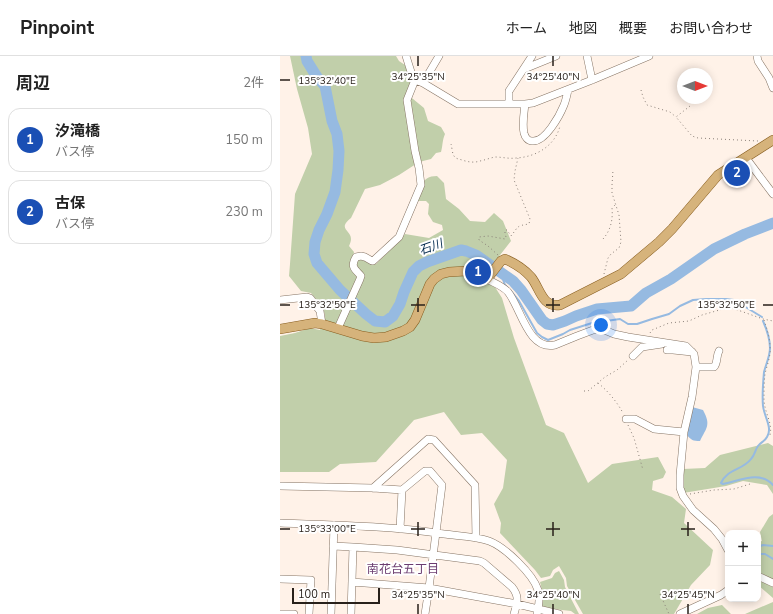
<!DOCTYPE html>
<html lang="ja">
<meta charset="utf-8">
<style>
:root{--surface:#fff;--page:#f2f2f2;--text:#222;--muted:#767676;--line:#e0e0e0;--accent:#8a2c95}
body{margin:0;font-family:"Nunito Sans","Noto Sans JP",sans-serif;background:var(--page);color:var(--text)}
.controls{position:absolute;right:12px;bottom:12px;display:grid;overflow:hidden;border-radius:8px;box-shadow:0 2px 10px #0003}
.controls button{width:36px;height:36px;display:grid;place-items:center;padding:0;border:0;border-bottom:1px solid var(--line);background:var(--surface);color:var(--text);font:20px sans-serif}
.compass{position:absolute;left:397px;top:12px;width:36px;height:36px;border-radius:50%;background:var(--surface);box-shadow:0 2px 10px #0003;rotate:90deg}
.scale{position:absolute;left:12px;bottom:10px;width:88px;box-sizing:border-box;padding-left:4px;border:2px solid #28201a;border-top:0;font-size:11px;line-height:14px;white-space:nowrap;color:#28201a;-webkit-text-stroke:3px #fff;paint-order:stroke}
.you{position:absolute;left:321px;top:269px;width:14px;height:14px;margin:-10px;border:3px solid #fff;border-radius:50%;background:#1a73e8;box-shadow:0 0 0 6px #1a73e833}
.badge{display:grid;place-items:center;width:26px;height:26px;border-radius:50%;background:var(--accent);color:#fff;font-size:13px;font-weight:700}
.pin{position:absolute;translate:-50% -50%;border:2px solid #fff;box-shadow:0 1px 4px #0006}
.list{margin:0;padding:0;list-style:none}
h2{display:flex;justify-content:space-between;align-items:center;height:52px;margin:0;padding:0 16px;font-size:17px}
h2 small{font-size:13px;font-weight:400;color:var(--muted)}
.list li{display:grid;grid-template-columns:26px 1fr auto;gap:12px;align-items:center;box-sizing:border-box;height:64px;margin:0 8px 8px;padding:0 8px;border:1px solid var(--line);border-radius:12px}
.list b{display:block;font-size:15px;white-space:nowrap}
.list p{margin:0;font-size:13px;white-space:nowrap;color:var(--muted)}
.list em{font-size:13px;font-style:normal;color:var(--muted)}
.map{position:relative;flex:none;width:493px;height:558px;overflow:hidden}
header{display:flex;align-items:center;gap:24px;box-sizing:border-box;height:56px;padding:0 20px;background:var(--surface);border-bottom:1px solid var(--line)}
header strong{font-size:19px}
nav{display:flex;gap:22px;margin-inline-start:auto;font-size:14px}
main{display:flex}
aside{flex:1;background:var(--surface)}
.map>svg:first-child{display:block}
.green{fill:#c1cfaa}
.water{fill:#96bae1}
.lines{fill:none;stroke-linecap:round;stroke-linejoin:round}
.stream{stroke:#96bae1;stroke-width:2}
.river{stroke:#96bae1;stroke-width:11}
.minor-casing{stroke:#867464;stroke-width:8}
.major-casing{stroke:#885e20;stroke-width:10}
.path{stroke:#8a8078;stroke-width:1;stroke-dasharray:1 3;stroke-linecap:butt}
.minor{stroke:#fff;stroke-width:7}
.major{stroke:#d6b37b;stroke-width:9}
.ticks{fill:none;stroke:#28201a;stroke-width:1.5}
.labels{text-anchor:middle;stroke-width:4;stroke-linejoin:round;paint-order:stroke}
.water-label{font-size:12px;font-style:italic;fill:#042b4f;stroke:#fff}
.neighbourhood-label{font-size:12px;fill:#6b3c70;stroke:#fff}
.ticks-label{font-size:10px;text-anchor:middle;fill:#28201a;stroke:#fff;stroke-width:4;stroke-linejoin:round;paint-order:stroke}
</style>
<header>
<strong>Pinpoint</strong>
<nav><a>ホーム</a><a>地図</a><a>概要</a><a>お問い合わせ</a></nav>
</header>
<main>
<aside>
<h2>周辺<small>2件</small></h2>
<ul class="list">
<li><span class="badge" style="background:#1a4fb4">1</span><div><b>汐滝橋</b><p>バス停</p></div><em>150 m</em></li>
<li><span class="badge" style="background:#1a4fb4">2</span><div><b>古保</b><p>バス停</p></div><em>230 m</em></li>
</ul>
</aside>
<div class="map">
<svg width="493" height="558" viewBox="0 0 493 558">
<rect width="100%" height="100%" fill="#fff2e8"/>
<path class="green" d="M 10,0 L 116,0 L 119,5 L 125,9 L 130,22 L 133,25 L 127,38 L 144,52 L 148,65 L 161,71 L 165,78 C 162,85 163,89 161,96 L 156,97 L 151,103 L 139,106 L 119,119 L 100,129 L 85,133 L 71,162 C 57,173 71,174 71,183 C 71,185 70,188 69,190 L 74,196 L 73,201 L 96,208 L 111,193 L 125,178 L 149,182 L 163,174 L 162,169 L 153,166 L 148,158 L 149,148 L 146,145 L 137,145 C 141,133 140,120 157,120 L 164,127 L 166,143 L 179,153 L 190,165 L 205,166 L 214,157 L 223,165 L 231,185 L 206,217 L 222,242 L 234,282 L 266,369 L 284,377 L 308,427 L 332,408 L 378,401 L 386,416 L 383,422 L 373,425 L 372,434 L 392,441 L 406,453 L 404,467 L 433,494 L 430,509 L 411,529 L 394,558 L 303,558 L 287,530 L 286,522 L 279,510 L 273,514 L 270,520 L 261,522 L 255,514 L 220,477 L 221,467 L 214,448 L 223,432 L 227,404 L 202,377 L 181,379 L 164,356 L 134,364 L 96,406 L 60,408 L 49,416 L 0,416 L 0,280 L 15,277 L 30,272 L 40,274 L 45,259 L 43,252 L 31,237 L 21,235 L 9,220 L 10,208 L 15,138 L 32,98 L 28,72 L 17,33 Z
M 488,387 L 493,390 L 493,438 L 487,429 L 463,425 L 446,430 L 403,437 L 403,413 L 425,412 L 440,399 Z
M 493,458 L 493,542 L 478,529 L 478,486 L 482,485 L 480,476 L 489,461 Z
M 279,515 L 284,524 L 285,531 L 299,558 L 295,558 L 291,555 L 264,552 L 262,550 L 262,534 L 260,526 L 272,522 L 275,517 Z
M 493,546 L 493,558 L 465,558 Z
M 442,549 L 451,558 L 417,558 L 428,552 Z"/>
<path class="water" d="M 412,351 L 423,354 C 431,369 427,371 420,385 C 413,385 411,384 407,379 L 408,365 Z"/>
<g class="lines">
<path class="stream" d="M 220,215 L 225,229 L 227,231
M 230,234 L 239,245 L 257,277 L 262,281 L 268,284 L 283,278 L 290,274 L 312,267 L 340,263 L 348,268 L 357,268 L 372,263 L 389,258 L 400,250 L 413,244 L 426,243 L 446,243 L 454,244 L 482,261
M 483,265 C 487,274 490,282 490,292 C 490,300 486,308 484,316 C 483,327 482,339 483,350 C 484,360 493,372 487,381 C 485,385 481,386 478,390 C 475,394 475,399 471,403 C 463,414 447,413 441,427 L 443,428 C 459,425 480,414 493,429
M 478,491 L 483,489 L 493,490
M 478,498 L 485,498 L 493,503"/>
<path class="river" d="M 26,0 L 27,5 L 37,21 L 45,30 L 52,65 L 57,78 L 59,95 L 58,114 L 55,136 L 47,158 L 39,174 L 35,186 L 34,198 L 37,207 L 60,234 L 86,258 L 95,265 L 105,266 L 113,260 L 120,248 L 124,236 L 133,216 L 139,210 L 147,206 L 181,194 L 186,195 L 196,199 L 233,225 L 241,234 L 262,264 L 267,268 L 273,269 L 285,265 L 296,260 L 317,253 L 351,250 L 366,237 L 391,223 L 434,193 L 465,178 L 493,167"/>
<g class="minor-casing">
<path id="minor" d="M 126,0 L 132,19 L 135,24 L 143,27 L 178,48 L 245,48 L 253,47 L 312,24 L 369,0
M 307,0 L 312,24
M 477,0 L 478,5 L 489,22 L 493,32
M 244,13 L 276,0
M 143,27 L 159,0
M 229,48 L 229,35 L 252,0
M 245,48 C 244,57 242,68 244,77 C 245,81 248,85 252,85 C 265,87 280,59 284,49 C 286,44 287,39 288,34
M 466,102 L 493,138
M 207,223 C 214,227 223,230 228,236 C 241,252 248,295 275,289 L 297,280 L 313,274 L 322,273 L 334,278 L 348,281 L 406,290 L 414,298 L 416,311 L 412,341 L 404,376 L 400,419 L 400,432 L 403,440 L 413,454 L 434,473 L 442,483 L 448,494
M 0,244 L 27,241 L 30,242 L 40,255 L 42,268
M 58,272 L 80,223 L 81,220 C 75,213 70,211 76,201 L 81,200 L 85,201 L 92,205 L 93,205 L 119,181 L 141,129 L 139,112 L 135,95 L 127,44 L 135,24
M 387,294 L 393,294 L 412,296
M 353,300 L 362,291 L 382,288
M 416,311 L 434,311 C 438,307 436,300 439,295
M 346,363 L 355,363 L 374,373 L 404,376
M 0,430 L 93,432 L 122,434 L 145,415 L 150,415 L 162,429 L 149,532 L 145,558
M 93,432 L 148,383 L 154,384 L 195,429 L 196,482
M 0,467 C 55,469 110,470 164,478 C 179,480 195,480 209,485 C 225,491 253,518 258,534 C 260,541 259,550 257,558
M 120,473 L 122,434
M 53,490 L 73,491
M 478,520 L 493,527
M 0,523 L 31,524 L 29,558
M 72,526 L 149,532 L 237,548 L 279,558
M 0,558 L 14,558
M 51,558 L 54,469
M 71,558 L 73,491 L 117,494 L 200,505 L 204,507 L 232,531 C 240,541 237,547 234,558
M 400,558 L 441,539 L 448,534"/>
</g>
<g class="major-casing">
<path id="major" d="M 0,273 L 35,267 L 42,268 L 82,280 L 94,282 L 106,281 L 123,275 L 130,271 L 135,264 L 150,228 L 154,223 L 161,218 L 169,216 L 186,215 L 207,223 L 221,205 L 225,203 C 234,207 244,213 251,221 C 260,232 262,252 280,249 L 341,218 L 379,186 L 392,173 L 438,119 L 493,84"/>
</g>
<path class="path" d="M 361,34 L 363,41 L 367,49 L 390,56 L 396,61
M 410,50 L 396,61 L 412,80 L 418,82 L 478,85
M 171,88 C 172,91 172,97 174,100 C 176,103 179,103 182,104 C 188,106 194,107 200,105 C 205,104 210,102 215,101 C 222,101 229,103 236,102 C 256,101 275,90 280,70
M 323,183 C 331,174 333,163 332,152 L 335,149
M 218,199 L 208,190 L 199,184 L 199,181 L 208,180 L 225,183 L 226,181 L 225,178 L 225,174 L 227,174 L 231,180 C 239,170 236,170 249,168 L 250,163 L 234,124 L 235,115 L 238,102
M 324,218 L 328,202 L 331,198 L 339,192 L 341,186 L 339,159 L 332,137 L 332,129 L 333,114
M 484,264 C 487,273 490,282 490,291 C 491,300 487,309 485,318 C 484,326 484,335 484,343 C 484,356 493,367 490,379
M 370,277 L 372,274 L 389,267 L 409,265 L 422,259 L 443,253 L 452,252 L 483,263 L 493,265
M 318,327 C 328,335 337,346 343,357
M 304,335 L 308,335 L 325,321 L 337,314 L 348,304
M 348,369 L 354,382 L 363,414
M 410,438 L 434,434 L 454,433 L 470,428
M 380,538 L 389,558"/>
<use href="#minor" class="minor"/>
<use href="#major" class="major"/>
</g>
<path class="ticks" d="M 138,0 L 138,10M 273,0 L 273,10M 0,24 L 10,24M 138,242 L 138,256M 273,242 L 273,256M 0,249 L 10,249M 131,249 L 145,249M 266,249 L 280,249M 483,249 L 493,249M 138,466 L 138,480M 273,466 L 273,480M 408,466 L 408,480M 0,473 L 10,473M 131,473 L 145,473M 266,473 L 280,473M 401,473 L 415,473M 138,548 L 138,558M 273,548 L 273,558M 408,548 L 408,558"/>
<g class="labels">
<g class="water-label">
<text transform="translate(151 191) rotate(-20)" y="4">石川</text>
</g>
<g class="neighbourhood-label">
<text x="123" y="517">南花台五丁目</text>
</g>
</g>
<g class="ticks-label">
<text x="138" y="24">34°25'35"N</text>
<text x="273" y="24">34°25'40"N</text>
<text x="47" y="28">135°32'40"E</text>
<text x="446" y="252">135°32'50"E</text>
<text x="47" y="252">135°32'50"E</text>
<text x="47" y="476">135°33'00"E</text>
<text x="138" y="542">34°25'35"N</text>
<text x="273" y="542">34°25'40"N</text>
<text x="408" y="542">34°25'45"N</text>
</g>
</svg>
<div class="controls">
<button>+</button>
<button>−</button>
</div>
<svg class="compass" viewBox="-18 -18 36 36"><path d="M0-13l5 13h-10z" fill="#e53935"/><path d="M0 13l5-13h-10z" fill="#767676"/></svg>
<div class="scale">100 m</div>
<div class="you"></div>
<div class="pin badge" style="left:198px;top:216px;background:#1a4fb4">1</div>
<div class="pin badge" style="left:457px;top:117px;background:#1a4fb4">2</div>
</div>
</main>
